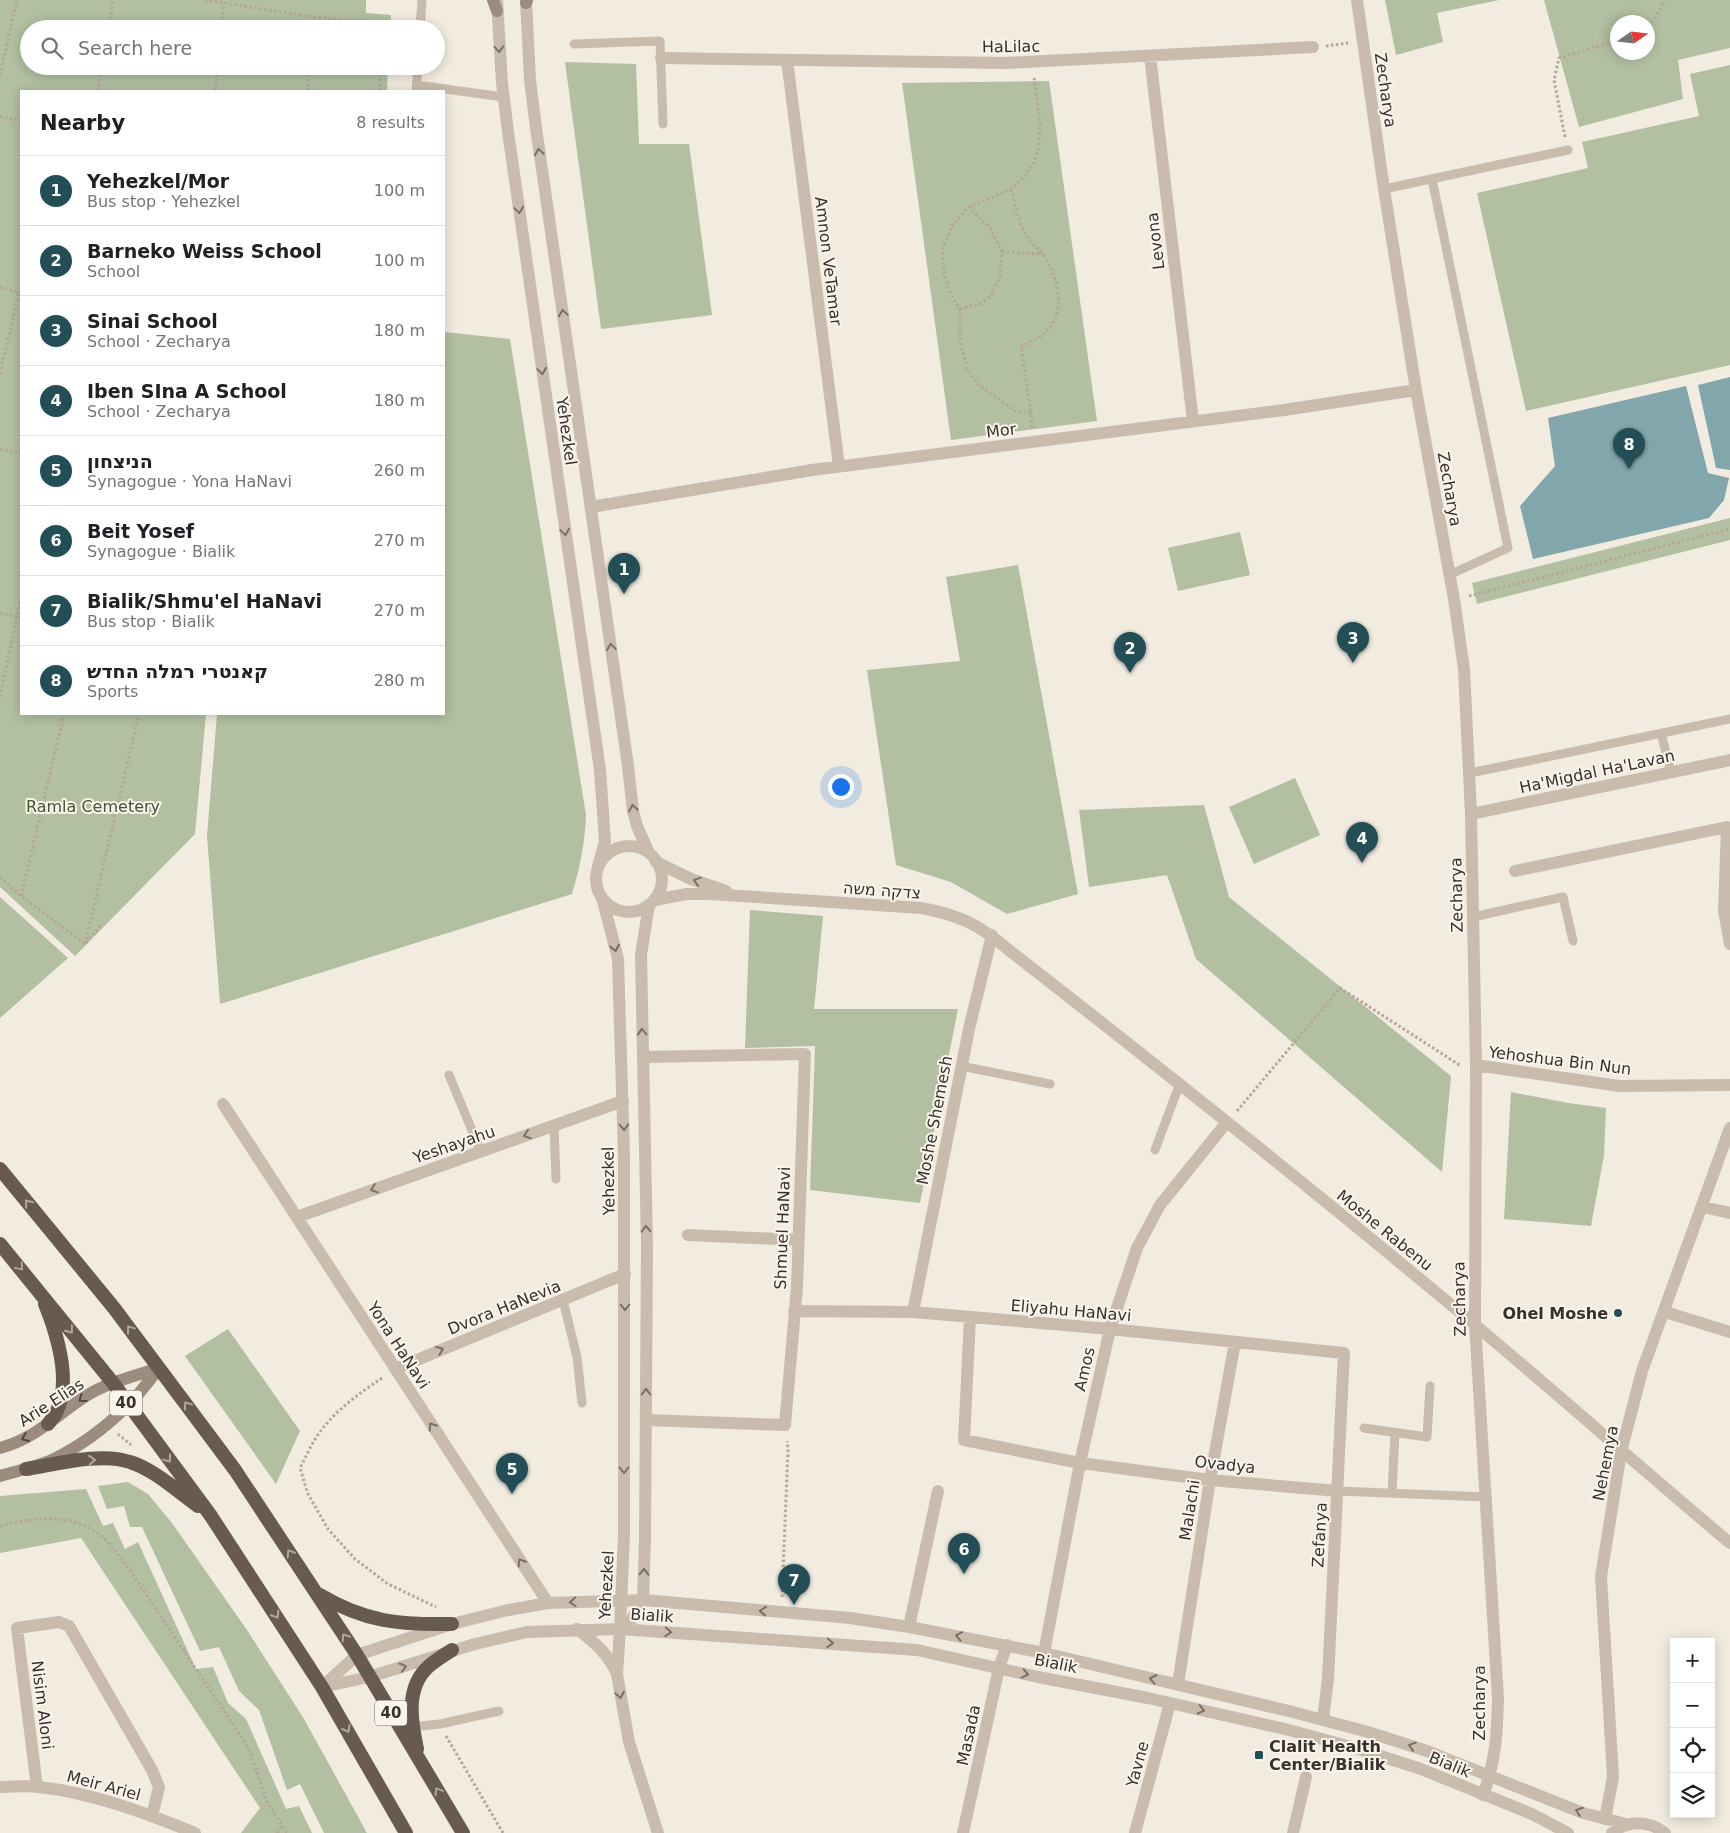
<!DOCTYPE html>
<meta charset="utf-8">
<style>
:root{--surface:#fff;--page:#f2f2f2;--text:#202124;--muted:#757577;--line:#e0e0e0;--accent:#234e56}
body{margin:0;font-family:"DejaVu Sans",Heebo,sans-serif;background:var(--page);color:var(--text)}
.controls{position:absolute;right:15px;bottom:15px;display:grid;overflow:hidden;border-radius:0px;box-shadow:0 2px 12px #0003}
.controls button{width:45px;height:45px;display:grid;place-items:center;padding:0;border:0;border-bottom:1px solid var(--line);background:var(--surface);color:var(--text);font:25px sans-serif}
.compass{position:absolute;left:1610px;top:15px;width:45px;height:45px;border-radius:50%;background:var(--surface);box-shadow:0 2px 12px #0003;rotate:76deg}
.you{position:absolute;left:840px;top:786px;width:18px;height:18px;margin:-12px;border:4px solid #fff;border-radius:50%;background:#1a73e8;box-shadow:0 0 0 8px #1a73e833}
.badge{display:grid;place-items:center;width:32px;height:32px;border-radius:50%;background:var(--accent);color:#fff;font-size:16px;font-weight:700}
.pin{position:absolute;translate:-50% -41px;filter:drop-shadow(0 1px 2px #0008)}
.pin::after{content:'';position:absolute;top:26px;width:18px;height:15px;background:inherit;clip-path:polygon(0 0,100% 0,50% 100%)}
.list{margin:0;padding:0;list-style:none}
h2{display:flex;justify-content:space-between;align-items:center;height:65px;margin:0;padding:0 20px;font-size:21px}
h2 small{font-size:16px;font-weight:400;color:var(--muted)}
.list li{display:grid;grid-template-columns:32px 1fr auto;gap:15px;align-items:center;box-sizing:border-box;height:70px;padding:0 20px;border-top:1px solid var(--line)}
.list b{display:block;font-size:19px;white-space:nowrap}
.list p{margin:0;font-size:16px;white-space:nowrap;color:var(--muted)}
.list em{font-size:16px;font-style:normal;color:var(--muted)}
.icon{flex:none;width:28px;height:28px;fill:none;stroke:currentColor;stroke-width:2;stroke-linecap:round;stroke-linejoin:round}
.map{position:relative;flex:none;width:1730px;height:1833px;overflow:hidden}
.search{position:absolute;background:var(--surface);box-shadow:0 2px 12px #0003;left:20px;top:20px;width:425px;height:55px;display:flex;align-items:center;gap:12px;box-sizing:border-box;padding:0 18px;border-radius:28px;color:var(--muted);font-size:19px}
.panel{position:absolute;background:var(--surface);box-shadow:0 2px 12px #0003;left:20px;top:90px;width:425px;height:625px;border-radius:0px}
.map>svg:first-child{display:block}
.green{fill:#b2bfa1;fill-rule:evenodd}
.water{fill:#81a6ac}
.lines{fill:none;stroke-linecap:round;stroke-linejoin:round}
.path{stroke:#b5a697;stroke-width:3;stroke-dasharray:2.5 2.5;stroke-linecap:butt}
.service{stroke:#c9bcac;stroke-width:9}
.minor{stroke:#c9bcac;stroke-width:12}
.tertiary{stroke:#c9bcac;stroke-width:12}
.secondary{stroke:#9c8c7e;stroke-width:12}
.trunk{stroke:#685a50;stroke-width:14}
.oneway{stroke:#796f65}
.oneway2{stroke:#b0a79e}
.oneway3{stroke:#514740}
.poi-dot{fill:#234e56;stroke:#f9f4ec;stroke-width:2}
.labels{text-anchor:middle;stroke-width:4;stroke-linejoin:round;paint-order:stroke}
.shield{fill:#f9f4ec;stroke:#726b65;stroke-width:1}
.shield-label{font-size:15px;font-weight:bold;fill:#38302b}
.street-label{font-size:16px;fill:#38302b;stroke:#f9f4ec}
.park-label{font-size:16px;fill:#435430;stroke:#f9f4ec}
.poi-label{font-size:16px;font-weight:bold;fill:#38302b;stroke:#f9f4ec;text-anchor:end}
</style>
<div class="map">
<svg width="1730" height="1833" viewBox="0 0 1730 1833">
<rect width="100%" height="100%" fill="#f1ebe0"/>
<path class="green" d="M 0,0 L 366,0 L 366,13 L 391,15 L 390,29 L 29,29 L 29,66 L 388,66 L 387,91 L 21,91 L 21,714 L 206,714 L 195,834 L 75,956 L 0,887 Z
M 1385,0 L 1499,0 L 1437,13 L 1443,42 L 1396,55 Z
M 1544,0 L 1730,0 L 1730,48 L 1678,60 L 1683,99 L 1579,127 ZM 1618,22 L 1648,22 L 1648,52 L 1618,52 Z
M 565,62 L 636,64 L 639,144 L 689,144 L 712,315 L 601,329 Z
M 1730,65 L 1730,365 L 1526,411 L 1477,193 L 1588,168 L 1582,142 L 1699,116 L 1690,74 Z
M 1049,81 L 1097,421 L 951,440 L 902,83 Z
M 444,332 L 510,339 L 586,815 C 585,842 580,868 572,894 L 220,1004 L 207,836 L 217,714 L 444,714 Z
M 1730,518 L 1730,540 L 1477,604 L 1472,583 Z
M 1240,532 L 1250,575 L 1178,591 L 1168,548 Z
M 1018,565 L 1078,894 L 1007,914 L 951,882 L 896,865 L 867,670 L 960,661 L 946,577 Z
M 1295,778 L 1320,835 L 1254,864 L 1229,807 Z
M 1204,805 L 1229,897 L 1451,1076 L 1442,1172 L 1196,959 L 1167,875 L 1089,887 L 1079,810 Z
M 0,897 L 68,958 L 0,1018 Z
M 750,910 L 823,916 L 814,1009 L 958,1009 L 920,1203 L 810,1190 L 815,1046 L 745,1048 Z
M 1511,1092 L 1568,1103 L 1606,1108 L 1604,1155 L 1591,1226 L 1504,1219 Z
M 228,1329 L 300,1431 L 276,1484 L 185,1356 Z
M 128,1482 L 148,1494 L 172,1523 L 247,1630 L 304,1719 L 367,1833 L 324,1833 L 300,1784 L 287,1790 L 259,1710 L 239,1691 L 219,1647 L 200,1651 L 142,1527 L 130,1527 L 124,1506 L 107,1509 L 98,1486 Z
M 86,1489 L 103,1526 L 113,1523 L 125,1549 L 138,1542 L 196,1669 L 213,1667 L 228,1703 L 246,1719 L 286,1809 L 299,1806 L 312,1833 L 241,1833 L 260,1808 L 81,1538 L 0,1553 L 0,1496 Z"/>
<path class="water" d="M 1730,377 L 1730,470 L 1716,468 L 1698,385 Z
M 1686,386 L 1708,473 L 1729,478 L 1724,500 L 1709,518 L 1533,559 L 1520,506 L 1555,466 L 1548,418 Z"/>
<g class="lines">
<path class="path" d="M 205,0 L 313,17 L 408,25
M 1648,26 L 1654,20 L 1665,0
M 109,29 L 113,0
M 221,29 L 224,3
M 312,29 L 313,17
M 383,29 L 383,22
M 1326,46 L 1348,43
M 0,75 L 17,0
M 98,91 L 102,66
M 215,91 L 218,66
M 308,91 L 310,66
M 380,91 L 381,66
M 0,116 L 21,121
M 1565,137 L 1554,80 L 1559,58 L 1618,40
M 1011,189 C 1015,202 1017,217 1023,229 C 1029,242 1037,246 1044,256 C 1058,278 1067,310 1047,331 C 1041,338 1029,342 1021,347 L 1031,412
M 1002,252 L 1043,254
M 0,287 L 21,293
M 960,309 L 982,303 L 991,296 L 1000,276 L 1002,252 L 990,228 L 969,207
M 0,374 L 19,292
M 1032,428 L 1031,413 L 1015,411 L 979,385 L 967,369 L 960,341 L 960,309 L 950,293 L 944,274 L 942,250 L 952,226 L 969,207 L 1011,189 L 1025,176 L 1034,163 L 1039,144 L 1040,124 L 1034,77
M 0,449 L 21,453
M 1469,596 L 1730,529
M 0,613 L 21,618
M 0,697 L 21,598
M 0,877 L 21,896 L 85,944 L 102,924
M 21,896 L 64,714
M 85,944 L 139,714
M 1237,1111 L 1340,988 L 1461,1066
M 382,1378 C 357,1395 330,1414 314,1441 C 309,1449 305,1459 300,1468 L 308,1494 L 328,1529 L 355,1559 L 388,1584 L 436,1607
M 118,1434 L 131,1445
M 0,1526 C 36,1517 74,1512 105,1539 C 113,1546 120,1558 127,1566 L 248,1747 L 266,1800 L 287,1833
M 782,1597 L 788,1450 L 787,1441
M 446,1736 L 503,1833
M 277,1833 L 282,1826"/>
<path class="service" d="M 420,29 L 422,0
M 574,44 L 660,41 L 663,124
M 417,85 L 503,97
M 416,91 L 418,66
M 1432,179 L 1508,548 L 1449,575
M 1384,189 L 1568,150
M 1661,733 L 1671,772
M 1470,773 L 1730,719
M 1473,917 L 1563,897 L 1573,941
M 961,1066 L 1050,1084
M 449,1075 L 481,1152
M 554,1126 L 556,1179
M 1155,1150 L 1180,1083
M 563,1300 L 577,1357 L 582,1403
M 1364,1428 L 1427,1437 L 1430,1386
M 1338,1491 L 1486,1497
M 1392,1493 L 1395,1432
M 412,1727 L 440,1724 L 499,1711"/>
<path class="minor" d="M 1357,0 L 1384,189 L 1416,390 L 1454,599 L 1464,669 L 1471,814 L 1476,1065 L 1475,1325 L 1498,1698 C 1497,1733 1496,1761 1483,1795
M 1150,56 L 1193,421
M 661,58 L 1006,63 L 1313,47
M 787,60 L 839,466
M 591,507 L 812,470 L 1284,410 L 1416,390
M 1471,814 L 1730,760
M 656,862 L 691,879 L 726,891
M 1515,871 L 1727,827 L 1724,911 L 1730,944
M 654,900 L 687,894 L 710,894 L 921,908 C 960,915 980,925 1010,951 C 1167,1073 1322,1197 1474,1324 C 1560,1396 1644,1471 1730,1543
M 643,1057 L 805,1054 L 797,1287 L 785,1425 L 646,1420
M 1476,1065 L 1619,1086 L 1730,1085
M 223,1104 L 548,1603
M 1703,1207 L 1730,1213
M 297,1217 L 623,1101
M 688,1235 L 799,1240
M 794,1311 L 913,1312 L 1110,1329 L 1344,1353 L 1328,1678 L 1323,1720
M 913,1312 L 969,1029 L 992,935
M 1665,1312 L 1730,1332
M 970,1317 L 964,1440 L 1080,1463 L 1210,1480 L 1338,1491
M 395,1369 L 625,1274
M 909,1627 L 938,1491
M 620,1629 L 617,1674 L 629,1742 L 658,1833
M 1044,1653 L 1080,1463 L 1110,1329 L 1137,1248 L 1160,1205 L 1227,1122
M 1178,1684 L 1210,1480 L 1235,1342
M 0,1787 C 13,1787 26,1785 39,1787 C 93,1793 146,1813 195,1833
M 37,1787 L 17,1628 L 59,1622 L 69,1626 L 152,1770 L 159,1787 L 152,1816
M 1605,1819 L 1613,1777 L 1601,1577 L 1621,1452 L 1642,1371 L 1730,1128
M 1135,1833 L 1170,1703
M 1293,1833 L 1306,1777"/>
<path class="tertiary" d="M 497,0 L 502,83 L 508,132 L 600,770 L 605,841 L 598,866
M 526,0 L 530,80 L 536,128 L 628,766 L 633,811 L 637,826 L 649,853
M596 879a33 33 0 1 1 66 0a33 33 0 1 1-66 0Z
M 603,901 L 618,959 L 624,1156 L 624,1536 L 620,1629
M 577,1629 C 594,1641 609,1655 617,1674
M 620,1629 L 630,1622 L 643,1600 L 645,1537 L 647,1246 L 641,955 L 649,905
M 322,1687 L 357,1655 L 452,1624 L 508,1610 L 548,1603 L 643,1600 L 850,1618 L 909,1627 L 1044,1653 L 1289,1711 L 1368,1732 L 1427,1751 L 1583,1813 L 1626,1824
M 322,1687 L 369,1677 L 475,1644 L 527,1632 L 620,1629 L 917,1650 L 1038,1677 L 1148,1698 L 1285,1729 L 1362,1750 L 1421,1769 L 1532,1814 L 1568,1833
M 963,1833 L 999,1668 L 1007,1645
M 1612,1833 C 1628,1820 1648,1820 1665,1833"/>
<path class="secondary" d="M 493,0 L 497,11
M 526,3 L 527,0
M 0,1448 C 37,1438 56,1415 86,1396 C 108,1382 135,1376 159,1368
M 0,1476 C 17,1471 35,1467 52,1460 C 79,1447 106,1427 127,1406 C 139,1395 149,1381 159,1368"/>
<path class="trunk" d="M 0,1169 L 114,1308 L 235,1470 L 357,1655 L 463,1833
M 0,1244 L 113,1383 L 211,1516 L 322,1687 L 406,1833
M 45,1304 C 57,1334 71,1380 57,1411 C 55,1416 51,1420 48,1424
M 26,1469 C 57,1464 101,1452 130,1462 C 155,1470 177,1491 198,1506
M 320,1595 C 365,1622 400,1625 452,1624
M 417,1749 C 411,1721 405,1687 429,1666 C 436,1660 444,1655 452,1650"/>
</g>
<defs><path id="oneway-chevron" d="M-2-3.5L2.5 0L-2 3.5" fill="none" stroke-width="1.6" stroke-linecap="round" stroke-linejoin="round" transform="scale(1.25)"/></defs>
<g class="oneway">
<use href="#oneway-chevron" transform="translate(499 49) rotate(86)"/>
<use href="#oneway-chevron" transform="translate(539 152) rotate(-98)"/>
<use href="#oneway-chevron" transform="translate(519 210) rotate(82)"/>
<use href="#oneway-chevron" transform="translate(563 313) rotate(-98)"/>
<use href="#oneway-chevron" transform="translate(542 371) rotate(82)"/>
<use href="#oneway-chevron" transform="translate(565 532) rotate(82)"/>
<use href="#oneway-chevron" transform="translate(611 647) rotate(-98)"/>
<use href="#oneway-chevron" transform="translate(633 808) rotate(-99)"/>
<use href="#oneway-chevron" transform="translate(697 881) rotate(-161)"/>
<use href="#oneway-chevron" transform="translate(615 948) rotate(79)"/>
<use href="#oneway-chevron" transform="translate(642 1032) rotate(-92)"/>
<use href="#oneway-chevron" transform="translate(624 1127) rotate(88)"/>
<use href="#oneway-chevron" transform="translate(527 1135) rotate(161)"/>
<use href="#oneway-chevron" transform="translate(374 1189) rotate(161)"/>
<use href="#oneway-chevron" transform="translate(646 1229) rotate(-91)"/>
<use href="#oneway-chevron" transform="translate(625 1307) rotate(90)"/>
<use href="#oneway-chevron" transform="translate(440 1350) rotate(-22)"/>
<use href="#oneway-chevron" transform="translate(646 1392) rotate(-90)"/>
<use href="#oneway-chevron" transform="translate(432 1426) rotate(-123)"/>
<use href="#oneway-chevron" transform="translate(624 1470) rotate(90)"/>
<use href="#oneway-chevron" transform="translate(521 1562) rotate(-123)"/>
<use href="#oneway-chevron" transform="translate(644 1572) rotate(-88)"/>
<use href="#oneway-chevron" transform="translate(573 1602) rotate(177)"/>
<use href="#oneway-chevron" transform="translate(763 1611) rotate(-175)"/>
<use href="#oneway-chevron" transform="translate(668 1632) rotate(4)"/>
<use href="#oneway-chevron" transform="translate(959 1636) rotate(-169)"/>
<use href="#oneway-chevron" transform="translate(830 1643) rotate(4)"/>
<use href="#oneway-chevron" transform="translate(403 1667) rotate(-16)"/>
<use href="#oneway-chevron" transform="translate(1025 1674) rotate(13)"/>
<use href="#oneway-chevron" transform="translate(1153 1679) rotate(-168)"/>
<use href="#oneway-chevron" transform="translate(620 1695) rotate(80)"/>
<use href="#oneway-chevron" transform="translate(1201 1710) rotate(13)"/>
<use href="#oneway-chevron" transform="translate(1412 1746) rotate(-162)"/>
<use href="#oneway-chevron" transform="translate(1579 1811) rotate(-160)"/>
</g>
<g class="oneway2">
<use href="#oneway-chevron" transform="translate(28 1203) rotate(-129)"/>
<use href="#oneway-chevron" transform="translate(20 1267) rotate(50)"/>
<use href="#oneway-chevron" transform="translate(130 1329) rotate(-127)"/>
<use href="#oneway-chevron" transform="translate(70 1330) rotate(52)"/>
<use href="#oneway-chevron" transform="translate(187 1405) rotate(-127)"/>
<use href="#oneway-chevron" transform="translate(168 1459) rotate(53)"/>
<use href="#oneway-chevron" transform="translate(92 1460) rotate(-5)"/>
<use href="#oneway-chevron" transform="translate(290 1553) rotate(-123)"/>
<use href="#oneway-chevron" transform="translate(276 1615) rotate(57)"/>
<use href="#oneway-chevron" transform="translate(345 1637) rotate(-123)"/>
<use href="#oneway-chevron" transform="translate(347 1729) rotate(60)"/>
<use href="#oneway-chevron" transform="translate(438 1791) rotate(-121)"/>
</g>
<g class="oneway3">
<use href="#oneway-chevron" transform="translate(82 1399) rotate(144)"/>
<use href="#oneway-chevron" transform="translate(25 1438) rotate(157)"/>
</g>
<g class="poi-dot">
<circle cx="1618" cy="1313" r="5"/>
<rect x="1254" y="1750" width="10" height="10" rx="2.5"/>
</g>
<g class="labels">
<g class="shield">
<rect x="110" y="1390.5" width="32" height="25" rx="4"/>
<rect x="375" y="1700.5" width="32" height="25" rx="4"/>
</g>
<g class="shield-label">
<text x="126" y="1408">40</text>
<text x="391" y="1718">40</text>
</g>
<g class="street-label">
<text transform="translate(1011 46) rotate(-1)" y="6">HaLilac</text>
<text transform="translate(1386 90) rotate(82)" y="6">Zecharya</text>
<text transform="translate(1155 241) rotate(-97)" y="6">Levona</text>
<text transform="translate(829 261) rotate(83)" y="6">Amnon VeTamar</text>
<text transform="translate(1001 430) rotate(-7)" y="6">Mor</text>
<text transform="translate(567 431) rotate(82)" y="6">Yehezkel</text>
<text transform="translate(1450 489) rotate(80)" y="6">Zecharya</text>
<text transform="translate(1597 771) rotate(-12)" y="6">Ha'Migdal Ha'Lavan</text>
<text transform="translate(882 890) rotate(4)" y="6">צדקה משה</text>
<text transform="translate(1456 895) rotate(-91)" y="6">Zecharya</text>
<text transform="translate(1560 1060) rotate(7)" y="6">Yehoshua Bin Nun</text>
<text transform="translate(934 1120) rotate(-79)" y="6">Moshe Shemesh</text>
<text transform="translate(454 1144) rotate(-19)" y="6">Yeshayahu</text>
<text transform="translate(608 1181) rotate(-91)" y="6">Yehezkel</text>
<text transform="translate(782 1228) rotate(-88)" y="6">Shmuel HaNavi</text>
<text transform="translate(1385 1230) rotate(39)" y="6">Moshe Rabenu</text>
<text transform="translate(1459 1299) rotate(-91)" y="6">Zecharya</text>
<text transform="translate(504 1307) rotate(-22)" y="6">Dvora HaNevia</text>
<text transform="translate(1071 1310) rotate(5)" y="6">Eliyahu HaNavi</text>
<text transform="translate(399 1345) rotate(57)" y="6">Yona HaNavi</text>
<text transform="translate(1084 1369) rotate(-77)" y="6">Amos</text>
<text transform="translate(51 1402) rotate(-33)" y="6">Arie Elias</text>
<text transform="translate(1605 1463) rotate(-79)" y="6">Nehemya</text>
<text transform="translate(1225 1464) rotate(6)" y="6">Ovadya</text>
<text transform="translate(1189 1510) rotate(-81)" y="6">Malachi</text>
<text transform="translate(1319 1535) rotate(-87)" y="6">Zefanya</text>
<text transform="translate(606 1585) rotate(-87)" y="6">Yehezkel</text>
<text transform="translate(652 1615) rotate(4)" y="6">Bialik</text>
<text transform="translate(1056 1663) rotate(11)" y="6">Bialik</text>
<text transform="translate(1479 1703) rotate(-90)" y="6">Zecharya</text>
<text transform="translate(43 1705) rotate(83)" y="6">Nisim Aloni</text>
<text transform="translate(968 1735) rotate(-78)" y="6">Masada</text>
<text transform="translate(1137 1764) rotate(-75)" y="6">Yavne</text>
<text transform="translate(1450 1764) rotate(22)" y="6">Bialik</text>
<text transform="translate(104 1785) rotate(15)" y="6">Meir Ariel</text>
</g>
<g class="park-label">
<text x="93" y="812">Ramla Cemetery</text>
</g>
<g class="poi-label">
<text x="1608" y="1319">Ohel Moshe</text>
<text x="1269" y="1752" text-anchor="start">Clalit Health<tspan x="1269" dy="18">Center/Bialik</tspan></text>
</g>
</g>
</svg>
<div class="controls">
<button>+</button>
<button>−</button>
<button><svg class="icon" aria-label="locate" viewBox="0 0 24 24"><circle cx="12" cy="12" r="6"/><path d="M12 2v4M12 18v4M2 12h4M18 12h4"/></svg></button>
<button><svg class="icon" aria-label="layers" viewBox="0 0 24 24"><path d="M12 4l9 5-9 5-9-5zM3 14l9 5 9-5"/></svg></button>
</div>
<svg class="compass" viewBox="-18 -18 36 36"><path d="M0-13l5 13h-10z" fill="#e53935"/><path d="M0 13l5-13h-10z" fill="#757577"/></svg>
<div class="you"></div>
<div class="pin badge" style="left:624px;top:594px">1</div>
<div class="pin badge" style="left:1130px;top:673px">2</div>
<div class="pin badge" style="left:1353px;top:663px">3</div>
<div class="pin badge" style="left:1362px;top:863px">4</div>
<div class="pin badge" style="left:512px;top:1494px">5</div>
<div class="pin badge" style="left:964px;top:1574px">6</div>
<div class="pin badge" style="left:794px;top:1605px">7</div>
<div class="pin badge" style="left:1629px;top:469px">8</div>
<div class="search"><svg class="icon" aria-label="search" viewBox="0 0 24 24"><circle cx="10" cy="10" r="6"/><path d="M15 15l6 6"/></svg>Search here</div>
<section class="panel">
<h2>Nearby<small>8 results</small></h2>
<ul class="list">
<li><span class="badge">1</span><div><b>Yehezkel/Mor</b><p>Bus stop · Yehezkel</p></div><em>100 m</em></li>
<li><span class="badge">2</span><div><b>Barneko Weiss School</b><p>School</p></div><em>100 m</em></li>
<li><span class="badge">3</span><div><b>Sinai School</b><p>School · Zecharya</p></div><em>180 m</em></li>
<li><span class="badge">4</span><div><b>Iben SIna A School</b><p>School · Zecharya</p></div><em>180 m</em></li>
<li><span class="badge">5</span><div><b>הניצחון</b><p>Synagogue · Yona HaNavi</p></div><em>260 m</em></li>
<li><span class="badge">6</span><div><b>Beit Yosef</b><p>Synagogue · Bialik</p></div><em>270 m</em></li>
<li><span class="badge">7</span><div><b>Bialik/Shmu'el HaNavi</b><p>Bus stop · Bialik</p></div><em>270 m</em></li>
<li><span class="badge">8</span><div><b>קאנטרי רמלה החדש</b><p>Sports</p></div><em>280 m</em></li>
</ul>
</section>
</div>
